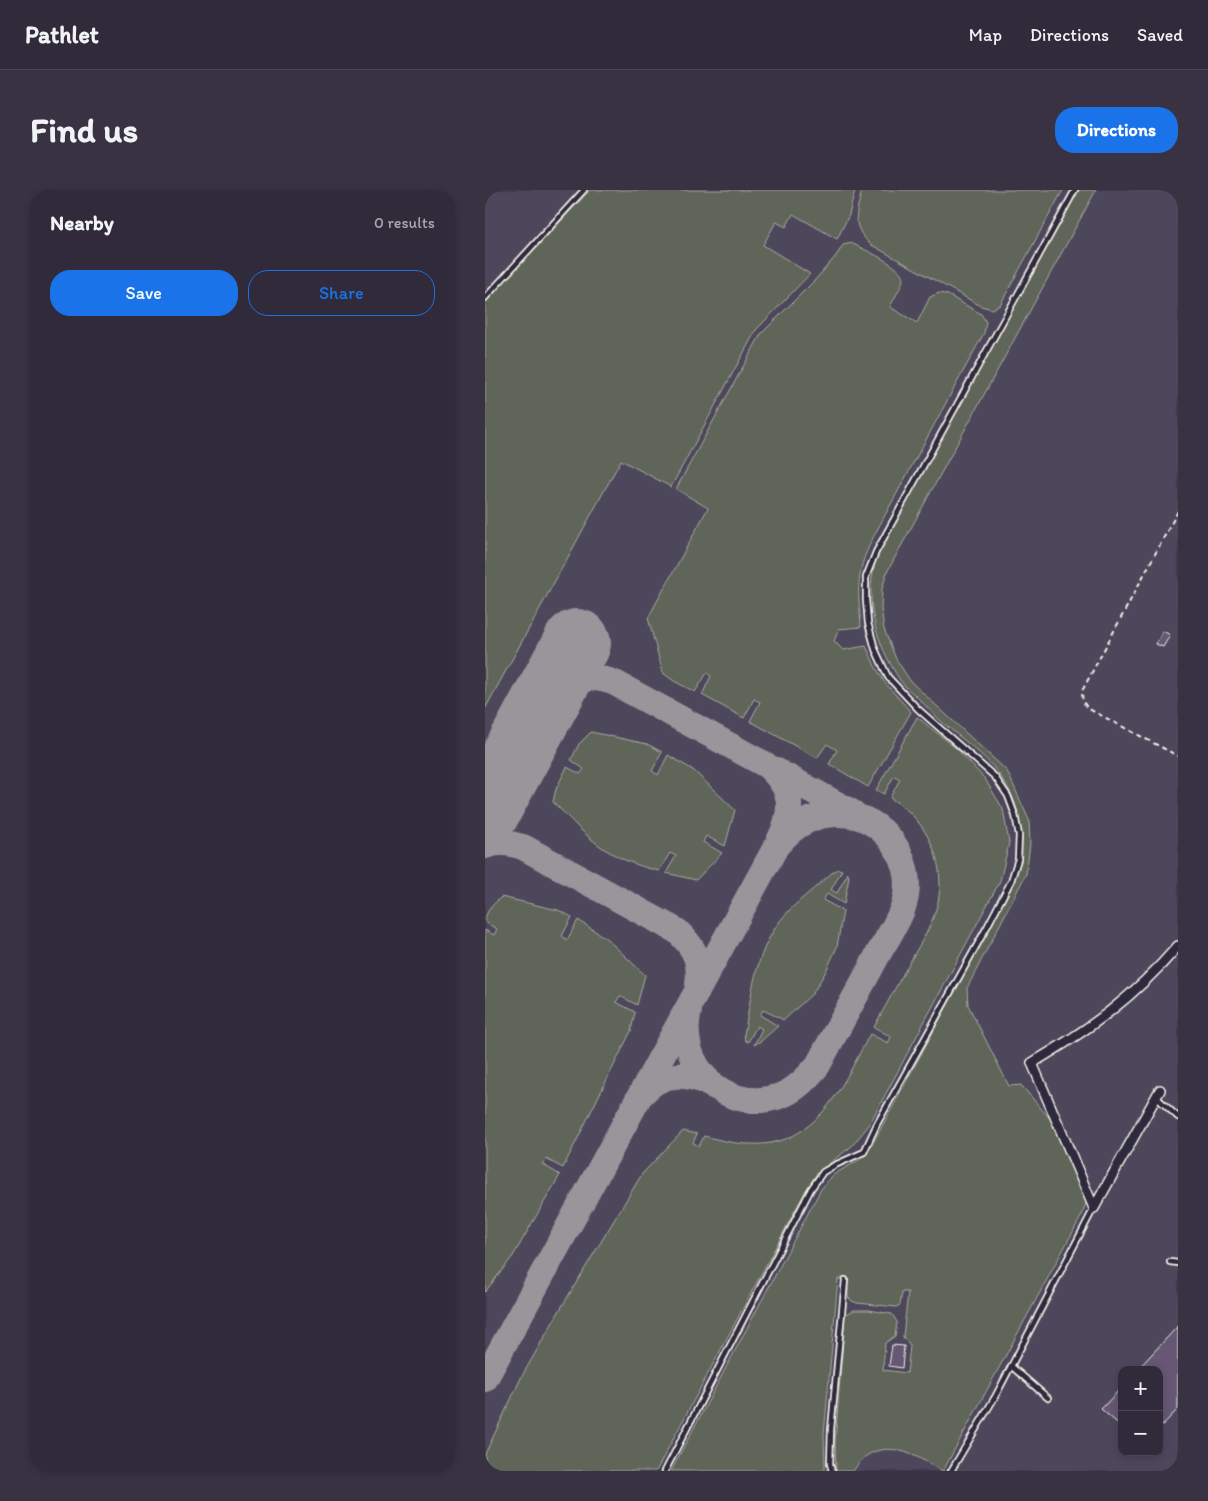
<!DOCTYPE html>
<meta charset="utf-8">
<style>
:root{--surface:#302a3a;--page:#383242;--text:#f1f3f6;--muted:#a8a7af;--line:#4b4654;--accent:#1a73e8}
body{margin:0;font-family:Itim,sans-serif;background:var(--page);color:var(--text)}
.controls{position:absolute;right:15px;bottom:15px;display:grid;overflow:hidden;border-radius:10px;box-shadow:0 2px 8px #0003}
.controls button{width:45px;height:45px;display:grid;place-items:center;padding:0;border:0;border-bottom:1px solid var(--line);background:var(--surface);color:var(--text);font:25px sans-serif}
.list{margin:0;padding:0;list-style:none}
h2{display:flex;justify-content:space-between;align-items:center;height:65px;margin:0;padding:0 20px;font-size:21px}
h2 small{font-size:16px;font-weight:400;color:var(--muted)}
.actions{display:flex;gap:10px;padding:15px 20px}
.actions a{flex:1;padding:11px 0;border:1px solid var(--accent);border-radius:20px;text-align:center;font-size:18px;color:var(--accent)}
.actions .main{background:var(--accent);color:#fff}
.map{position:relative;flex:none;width:693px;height:1281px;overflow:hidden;border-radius:20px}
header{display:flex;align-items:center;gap:30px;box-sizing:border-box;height:70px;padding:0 25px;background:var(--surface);border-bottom:1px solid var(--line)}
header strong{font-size:24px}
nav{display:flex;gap:28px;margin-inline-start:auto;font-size:18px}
.intro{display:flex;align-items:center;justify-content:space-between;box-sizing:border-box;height:120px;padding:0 30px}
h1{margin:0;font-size:35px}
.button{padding:12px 22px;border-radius:20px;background:var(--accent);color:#fff;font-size:18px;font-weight:700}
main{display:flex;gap:30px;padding:0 30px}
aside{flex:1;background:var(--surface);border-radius:20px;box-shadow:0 2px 8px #0003}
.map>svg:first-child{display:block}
.built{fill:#4e465c;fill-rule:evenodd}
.green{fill:#5f6558;stroke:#aaaba0}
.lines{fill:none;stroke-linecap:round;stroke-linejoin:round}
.taxiway{stroke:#9a949b;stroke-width:26}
.runway{stroke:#9a949b;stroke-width:68}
.building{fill:#665874;stroke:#f4f1e8}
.lane-casing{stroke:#f4f1e8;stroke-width:8}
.street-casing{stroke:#f4f1e8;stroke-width:12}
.path{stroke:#f4f1e8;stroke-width:2;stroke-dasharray:5 4;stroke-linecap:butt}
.lane{stroke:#2f2a3d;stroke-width:4.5}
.street{stroke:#2f2a3d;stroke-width:9}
</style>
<header>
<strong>Pathlet</strong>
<nav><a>Map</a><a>Directions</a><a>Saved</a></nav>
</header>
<div class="intro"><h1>Find us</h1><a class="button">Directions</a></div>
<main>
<aside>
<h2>Nearby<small>0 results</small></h2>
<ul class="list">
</ul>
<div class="actions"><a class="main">Save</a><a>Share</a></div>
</aside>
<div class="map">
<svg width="693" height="1281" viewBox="0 0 693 1281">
<rect width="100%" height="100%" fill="#40384e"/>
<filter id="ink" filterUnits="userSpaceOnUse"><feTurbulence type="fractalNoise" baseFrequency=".02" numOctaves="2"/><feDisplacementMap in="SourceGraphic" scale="10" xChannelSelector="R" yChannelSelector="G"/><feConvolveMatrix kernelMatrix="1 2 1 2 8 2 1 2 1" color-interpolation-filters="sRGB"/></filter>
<g filter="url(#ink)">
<path class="built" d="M 0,0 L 693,0 L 693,1281 L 0,1281 ZM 637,1180 L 674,1180 L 674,1262 L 637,1262 Z"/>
<path class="green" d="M 105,0 L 370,0 L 364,25 L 352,49 L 308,24 L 301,37 L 291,32 L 278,55 L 325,84 L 271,140 L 186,297 L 136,270 L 0,519 L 0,112 Z
M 377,0 L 578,0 L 515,115 L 507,119 L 496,116 L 385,54 C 366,35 371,24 377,0 Z
M 592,0 L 611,0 L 402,382 L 397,399 L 396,418 L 399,439 L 411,469 L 426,492 L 522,581 L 544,630 L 545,654 L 541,684 L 482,798 L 483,815 L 524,896 L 536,895 L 567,931 L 600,1001 L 601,1013 L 597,1025 L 458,1281 C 433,1268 408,1249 381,1266 C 376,1269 372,1276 368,1281 L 351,1281 L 350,1252 L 360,1125 L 369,1120 L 384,1120 L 407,1124 L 412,1132 L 410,1146 L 400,1153 L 398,1180 L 422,1183 L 425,1156 L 418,1147 L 423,1102 L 417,1102 L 415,1115 L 411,1117 L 372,1113 L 367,1111 L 363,1107 L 363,1090 L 353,1089 L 339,1244 L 340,1281 L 186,1281 L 336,999 L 348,985 L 377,968 L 387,955 L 527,696 C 541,656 540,619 514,584 C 499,564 477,549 458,533 C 448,524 440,515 431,506 C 425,501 419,496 415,490 C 390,452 377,408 393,363 C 396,355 401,347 405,340 Z
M 366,53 C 376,58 418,76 418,88 C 418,95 408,110 405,117 L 432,133 L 445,107 L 454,103 L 463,105 L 496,124 L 501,132 L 499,143 L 392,340 C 385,354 377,369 375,385 C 372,402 375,420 376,437 L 354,439 L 349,451 L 358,460 L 381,456 L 390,476 L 400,493 L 426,522 L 383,597 L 344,574 L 352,560 L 342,554 L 332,568 L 265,531 L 275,512 L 269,509 L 259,528 L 217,505 L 226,486 L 222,483 L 210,502 L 189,491 L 178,483 L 163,428 L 223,318 L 191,299 L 276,144 L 330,90 L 351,66 L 358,55 Z
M 432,527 L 472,559 L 500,589 L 518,619 L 524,653 L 515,691 L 384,935 L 367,956 L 332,983 L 320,1002 L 171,1281 L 0,1281 L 0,1264 L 37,1186 L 76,1118 L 157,984 L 198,941 L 212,944 L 208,953 L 214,956 L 219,946 C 235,950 249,954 265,954 C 333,958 358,893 385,844 L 403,853 L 406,847 L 389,837 C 401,815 413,793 426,770 C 435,754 446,737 451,719 C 462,685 449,645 423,621 C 418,616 411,612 405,608 L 415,589 L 409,586 L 399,604 L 391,600 Z
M 106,542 L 162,554 L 177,562 L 167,581 L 173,585 L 183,565 L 208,580 L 250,620 L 240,656 L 221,646 L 218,652 L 237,663 L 211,690 L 181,683 L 191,666 L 185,663 L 174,681 C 152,676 129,667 111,653 C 95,641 82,625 68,612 L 71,599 L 82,577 L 95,584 L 99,579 L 86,570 L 94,554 Z
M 353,679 L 357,680 L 346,700 L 352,703 L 363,683 L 364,687 L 359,714 L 342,704 L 338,710 L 358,721 L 352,757 L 341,781 L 328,803 L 299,830 L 278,820 L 275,825 L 293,836 L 276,851 L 269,855 L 277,839 L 272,836 L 263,852 L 260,850 L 259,845 C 267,804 269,766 295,731 C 308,714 333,696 349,681 Z
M 16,707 L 73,720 L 87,727 L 77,746 L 82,750 L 93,730 L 122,749 L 160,785 L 152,815 L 135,806 L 131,812 L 150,822 L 146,841 L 78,978 L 61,969 L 57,974 L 75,985 L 28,1066 L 0,1102 L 0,740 L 9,745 L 12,739 L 0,732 C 0,721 9,714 16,707 Z"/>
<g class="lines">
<path class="taxiway" d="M 288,579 L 368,623
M 0,656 C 13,651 24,653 38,657 L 192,741 C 212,759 217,775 212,801
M 204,821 C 190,875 240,925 295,906 C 311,900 322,888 333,875 C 352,839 372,804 391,768 C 399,753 415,730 419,714 C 431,676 404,631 365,625 C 336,620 312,632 294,653
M 157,904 C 178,880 204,882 230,897
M 0,1189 L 293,653 C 309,621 310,600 281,575 L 130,493 C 97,480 77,493 57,519"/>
<path class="runway" d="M 0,623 L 92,453"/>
</g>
<path class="building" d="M 678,441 L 685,445 L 678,457 L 671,454 Z
M 693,1136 L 693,1219 L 674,1239 L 674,1180 L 652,1180 Z
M 407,1155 L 419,1156 L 417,1178 L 404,1176 Z
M 637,1197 L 637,1237 L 616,1219 Z"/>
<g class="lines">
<g class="lane-casing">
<path id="lane" d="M 0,108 L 99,0
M 671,907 L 693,927
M 685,1072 L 693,1073
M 526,1176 L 563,1208
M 180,1281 L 326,999 L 338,982 L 350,975 L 379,962 L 392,934 L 502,737 L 526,691 L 533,669 L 534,645 L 530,625 L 523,606 L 510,587 L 433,519 L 403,487 L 390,459 L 383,433 L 381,410 L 381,387 L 391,362 L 590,0
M 347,1281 L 345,1274 L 346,1239 L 360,1090
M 466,1281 L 510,1207 L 609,1018"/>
</g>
<g class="street-casing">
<path id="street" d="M 609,1018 L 547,873 C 605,839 648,808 693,756
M 609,1018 L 675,900"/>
</g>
<path class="path" d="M 693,321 L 597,501 C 597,509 598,514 604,519 L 693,566"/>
<use href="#lane" class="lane"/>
<use href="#street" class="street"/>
</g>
</g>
</svg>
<div class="controls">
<button>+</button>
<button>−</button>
</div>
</div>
</main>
